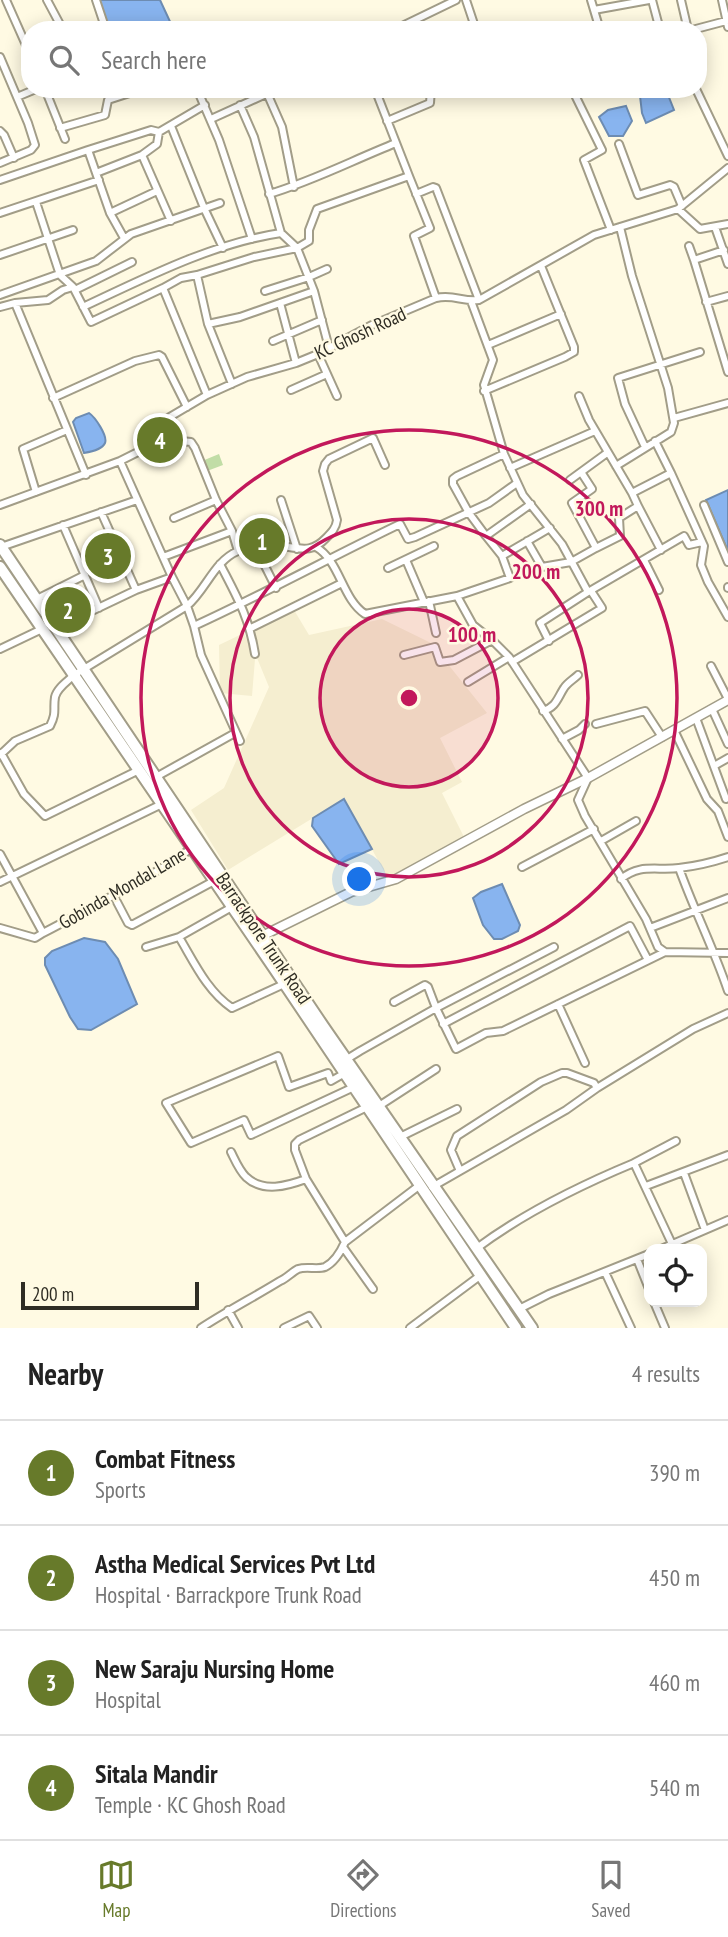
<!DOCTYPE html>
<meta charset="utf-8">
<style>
:root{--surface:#fff;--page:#f2f2f2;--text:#222;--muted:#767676;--line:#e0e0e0;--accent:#677a2a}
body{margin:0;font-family:"PT Sans Narrow",sans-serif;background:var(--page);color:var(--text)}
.controls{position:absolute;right:21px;bottom:21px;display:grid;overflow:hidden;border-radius:14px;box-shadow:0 4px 18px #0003}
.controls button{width:63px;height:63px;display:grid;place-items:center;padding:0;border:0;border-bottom:2px solid var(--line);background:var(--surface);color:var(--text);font:35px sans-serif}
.scale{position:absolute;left:21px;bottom:18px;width:178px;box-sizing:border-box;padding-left:7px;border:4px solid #2f2d24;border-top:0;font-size:19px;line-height:24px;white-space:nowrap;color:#2f2d24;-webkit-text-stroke:5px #fffae3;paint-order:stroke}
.you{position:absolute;left:360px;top:880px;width:24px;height:24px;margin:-18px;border:5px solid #fff;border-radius:50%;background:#1a73e8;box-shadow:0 0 0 10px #1a73e833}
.badge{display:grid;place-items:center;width:46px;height:46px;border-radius:50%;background:var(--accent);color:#fff;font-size:23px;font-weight:700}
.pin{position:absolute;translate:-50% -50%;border:4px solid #fff;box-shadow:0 2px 7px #0006}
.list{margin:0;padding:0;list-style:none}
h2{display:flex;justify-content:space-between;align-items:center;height:91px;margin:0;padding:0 28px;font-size:30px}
h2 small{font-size:23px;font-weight:400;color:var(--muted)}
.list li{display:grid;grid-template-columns:46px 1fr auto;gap:21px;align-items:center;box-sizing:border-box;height:105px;padding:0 28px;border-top:2px solid var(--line)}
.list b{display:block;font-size:26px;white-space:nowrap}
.list p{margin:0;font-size:23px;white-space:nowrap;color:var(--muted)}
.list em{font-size:23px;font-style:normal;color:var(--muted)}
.icon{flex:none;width:38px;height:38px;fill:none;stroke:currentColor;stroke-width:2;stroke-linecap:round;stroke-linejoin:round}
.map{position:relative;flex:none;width:728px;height:1328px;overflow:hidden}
.search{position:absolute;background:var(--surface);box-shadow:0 4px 18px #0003;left:21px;right:21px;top:21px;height:77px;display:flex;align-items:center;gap:18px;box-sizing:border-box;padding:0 24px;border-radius:28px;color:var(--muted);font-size:26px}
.sheet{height:511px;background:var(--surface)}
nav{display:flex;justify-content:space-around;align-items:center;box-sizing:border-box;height:98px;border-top:2px solid var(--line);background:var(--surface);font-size:19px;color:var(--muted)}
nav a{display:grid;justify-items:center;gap:4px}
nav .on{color:var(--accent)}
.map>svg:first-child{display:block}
.built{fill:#f5eed0}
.green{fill:#c1dda6}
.water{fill:#88b4ef;stroke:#6d8cb2;stroke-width:2}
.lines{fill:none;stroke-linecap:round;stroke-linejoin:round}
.minor-casing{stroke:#a29d88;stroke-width:10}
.tertiary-casing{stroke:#a29d88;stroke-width:11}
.primary-casing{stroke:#a29d88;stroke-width:14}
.minor{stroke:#fff;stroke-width:6}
.tertiary{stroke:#fff;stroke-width:8}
.primary{stroke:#fff;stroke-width:10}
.ring{fill:none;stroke:#c2185b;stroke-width:3.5}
.labels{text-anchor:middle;stroke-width:5;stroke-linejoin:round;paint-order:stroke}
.street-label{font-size:19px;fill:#2f2d24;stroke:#fffae3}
.centre{fill:#c2185b;stroke:#fffae3;stroke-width:3.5}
.ring-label{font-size:21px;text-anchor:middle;font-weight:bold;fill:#c2185b;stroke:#fffae3;stroke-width:5;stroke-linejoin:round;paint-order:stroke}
</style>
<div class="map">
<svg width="728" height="1328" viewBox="0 0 728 1328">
<rect width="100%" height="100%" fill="#fffae3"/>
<path class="built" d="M 294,610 L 309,635 L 382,619 L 431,643 L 487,713 L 440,738 L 462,782 L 442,793 L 465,839 L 389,880 L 344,799 L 228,870 L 191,810 L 224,788 L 269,687 L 247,634 Z
M 244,633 L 255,659 L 252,696 L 220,693 L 219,645 Z"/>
<path class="green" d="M 219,454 L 223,465 L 207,471 L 202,461 Z"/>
<path class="water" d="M 99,0 L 160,0 L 173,28 L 172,30 L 107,30 Z
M 649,89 L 664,89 L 668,95 L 674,110 L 646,123 L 642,113 L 640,96 Z
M 626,106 L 632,121 L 623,136 L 609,136 L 599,117 L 608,110 Z
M 89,413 C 95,417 108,436 105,443 C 102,450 90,452 84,453 L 73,422 L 76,418 Z
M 728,490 L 728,551 L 706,500 Z
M 344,799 L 372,849 L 339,864 L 312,826 L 313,818 Z
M 502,884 L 520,925 L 518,931 L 502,939 L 494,939 L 483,925 L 473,898 L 481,892 Z
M 84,938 L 105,942 L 118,959 L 137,1004 L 91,1030 L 78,1029 L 70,1017 L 45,965 L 45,958 L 52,951 Z"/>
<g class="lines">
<g class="minor-casing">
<path id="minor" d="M 6,0 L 30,54
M 47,0 L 63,30
M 96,0 L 106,30
M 466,0 L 476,30
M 591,0 L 594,10 L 649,0
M 652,0 L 660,30
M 681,0 L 688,30
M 722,0 L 728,27
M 594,10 L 600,30
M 394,30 L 456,0
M 692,30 L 726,21
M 0,57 L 28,123 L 35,145 L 31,150 L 0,163
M 45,89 L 65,139
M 197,89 L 219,140 L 252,239
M 572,89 L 602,150 L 584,160 L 611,230
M 696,89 L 728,156
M 267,93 L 282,127 L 294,187
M 17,97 L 36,89
M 240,105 L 254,137 L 281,233
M 211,119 L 277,89
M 387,121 L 430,103 L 431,89
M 171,126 L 204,208 L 223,248
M 60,128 L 105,115 L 108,100 L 142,89
M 0,131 L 4,135 L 14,158
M 619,144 L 638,195 L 670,185 L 674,187 L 682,206
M 88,150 L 151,130 L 159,132
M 96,173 L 142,155
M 409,176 L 430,228 L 414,236 L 436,298
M 0,180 L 88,150 L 110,213 L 124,238
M 269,194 C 313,181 353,160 396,143
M 416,194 L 433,187 L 436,188 L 479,300
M 36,202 L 60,275 L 73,287
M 678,209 L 700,229 L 728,224
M 0,213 L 99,180
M 110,213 L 157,191
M 171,221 L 142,155 L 157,144 L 159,132 L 205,105
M 715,227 L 728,264
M 689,246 L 694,260
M 724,250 L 694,260 L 728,372
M 0,255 L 73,230
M 197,275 L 181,278 L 163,288 L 207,395
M 75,290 L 132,262
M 265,291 L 309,277 L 327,269
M 314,291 L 329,348
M 0,295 L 96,261 L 131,234 L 220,203
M 471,301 L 493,360 L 484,385 L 504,454 L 523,495 L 562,544 L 588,592 L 540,623 L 549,641
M 706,302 L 728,296
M 15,303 L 86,475
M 280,303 L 296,363
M 0,307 L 15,303 L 48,300 L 63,290 L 73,287 L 91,322 L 163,288
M 83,307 C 145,278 213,243 281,233 L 297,248
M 208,324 L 197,275 L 254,257 L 297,248
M 273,341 L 322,320
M 488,345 L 561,314
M 318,354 L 337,396
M 232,384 L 208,324 L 240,317 L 314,291 L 297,248 L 309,241 L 309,230 L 317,209 L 409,176 L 375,89
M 291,390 L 327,374
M 484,391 L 565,357 L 574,352 L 574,347 L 541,266
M 579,396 L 589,420 L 632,493 L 671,473 L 704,546 L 701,565 L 708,582 L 728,617
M 53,398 L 135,361 L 159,355 L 162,357 L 187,407
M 674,418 L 728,403
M 655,441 L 671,473
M 150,446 L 181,441 L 191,442 L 195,448 L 216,500 L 232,531
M 645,447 L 625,404 L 618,378 L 700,352
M 616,466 L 671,432 L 674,423 L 668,388 L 632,276 L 620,227
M 510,468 L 595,431
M 581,472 L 592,489 L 572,503 L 596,548 L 620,536 L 619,518 L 638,506 L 632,493
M 570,480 L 607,453
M 36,492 L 23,449 L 67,430
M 281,500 L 297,549
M 0,505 L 120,461 L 150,446 L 168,418 L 207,395 L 247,377 L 296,363 L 318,354 L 372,325 L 436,298 C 454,294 462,302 479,300 L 594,235 L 678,209 L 728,168
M 704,505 L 728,562
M 638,506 L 661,550
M 101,512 L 136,590
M 174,518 L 216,500
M 63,525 L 99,608
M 486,536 L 469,513 L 453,484 L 453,479 L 457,476 L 504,454
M 527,541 L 542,567 L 571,562 L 596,548
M 1,547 L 137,500
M 316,547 C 340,561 342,599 365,614 L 457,596 L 473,625 L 492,640 L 509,657 L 588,778 L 578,800 L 585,816 L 646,919 L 658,947 L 665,952 L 728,953
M 256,548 L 276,588
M 502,556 L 550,528
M 163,557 L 232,531 L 238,551
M 406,560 L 424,602
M 644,560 L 659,590
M 220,564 C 237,597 249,617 255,654
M 388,568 L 434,546
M 728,587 L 728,588
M 588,592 L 684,536 L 689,545 L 702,542
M 457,596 L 510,578 L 502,556 L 486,536 L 531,504
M 37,599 L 85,575
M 429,601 L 436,633
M 194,626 C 264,594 331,557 400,524 L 408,539 L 415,537 L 489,503 L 517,483
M 56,628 L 136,590 L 172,577
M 251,628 L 342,583
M 0,649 L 42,629
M 404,655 L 435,647 L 440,662 L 454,660 L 492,640
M 512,662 L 602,608 L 591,591
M 711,666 L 728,699
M 468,682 L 509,657
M 712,709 L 728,744
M 543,711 C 556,707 557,699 564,688 C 567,683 574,679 578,675
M 696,718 L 726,799
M 596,724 L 645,711 L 662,737
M 674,730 L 707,799 L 718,811 L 728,837
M 562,739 L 579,730 L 585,724
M 240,741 L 201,655 L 194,626 L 187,606 C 206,590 214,561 238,551 C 248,547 265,545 276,546 C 297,546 309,556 326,538 C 332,532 336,528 337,520 L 323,471 L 325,464 L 329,459 L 373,438 L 385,465
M 1,753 L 24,794 L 45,816 L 139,770
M 0,755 L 15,741 L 50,726 C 57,712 53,710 55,697 C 57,688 68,681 74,675 L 187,606 L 172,577 L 120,461
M 714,766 L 728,758
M 156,777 L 235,733
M 601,841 L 636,821
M 0,854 L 43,933 L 35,938 L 0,928
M 522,867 L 594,829
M 679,868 C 694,910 714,949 728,991
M 621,879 C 640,863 657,871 679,868 C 696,866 713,862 728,857
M 0,882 L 162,804
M 117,902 L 128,923 L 132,925 L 214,881
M 650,928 L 728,898
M 43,933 C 74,917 105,900 136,883 C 156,872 175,861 193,847
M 179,937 C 194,962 207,991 232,1008 L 284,984
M 146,947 L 179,937 L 232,907
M 394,1002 L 425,985 L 428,987 L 436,1008 L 554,947
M 558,1004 L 585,1063
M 443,1024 L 630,926 L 648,960
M 346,1062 L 347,1059 L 360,1051 L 436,1008 L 456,1049 L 486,1033 L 503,1031 L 665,952
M 345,1073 L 331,1081 L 328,1073 L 289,1087 L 278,1056 L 166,1103 L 191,1143 L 244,1120 L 251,1135 L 354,1087
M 379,1106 L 436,1069
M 400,1137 L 457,1109
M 231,1152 C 235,1160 239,1170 246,1177 C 263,1193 287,1186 306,1179 L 345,1242 L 420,1185
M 634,1163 L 676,1141
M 460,1171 L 451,1150 L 457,1136 L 541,1082 L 562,1073 L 567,1073 L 594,1083 L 597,1088
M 684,1173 L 705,1230
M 306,1179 L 295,1150 L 295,1144 L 299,1140 L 367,1107
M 646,1186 L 728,1155
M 432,1187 L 566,1110 L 597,1088 L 693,1029 L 728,1013
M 343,1247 L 373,1289
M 477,1248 C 524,1213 581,1185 634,1163 L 672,1244
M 661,1249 L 728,1220
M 637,1259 L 649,1289
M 605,1272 L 631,1328
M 654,1302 L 665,1328
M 519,1309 L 549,1294 L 649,1254
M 228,1310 L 238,1328
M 201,1328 C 227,1311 254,1297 280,1281 C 287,1278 292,1272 298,1269 C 307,1266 317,1270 325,1267 C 335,1262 341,1251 345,1242
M 284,1328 L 309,1316 L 317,1328
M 410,1328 L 481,1275"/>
</g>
<g class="tertiary-casing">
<path id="tertiary" d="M 262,936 L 351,892 L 396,879 L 524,809 L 588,778 L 728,700"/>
</g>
<g class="primary-casing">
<path id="primary" d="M 0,545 L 323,1026 L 532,1328
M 0,567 L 274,968 L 516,1328"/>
</g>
<use href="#minor" class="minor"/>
<use href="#tertiary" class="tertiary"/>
<use href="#primary" class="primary"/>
</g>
<circle cx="409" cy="698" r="89" fill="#c2185b" fill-opacity=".12"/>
<g class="ring">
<circle cx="409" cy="698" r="89"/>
<circle cx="409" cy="698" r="179"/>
<circle cx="409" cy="698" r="268"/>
</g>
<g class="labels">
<g class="street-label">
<text transform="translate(360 333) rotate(-25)" y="7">KC Ghosh Road</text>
<text transform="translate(122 888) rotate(-30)" y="7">Gobinda Mondal Lane</text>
<text transform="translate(264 938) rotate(56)" y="7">Barrackpore Trunk Road</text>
</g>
</g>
<circle cx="409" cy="698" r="10" class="centre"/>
<g class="ring-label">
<text x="599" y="516">300 m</text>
<text x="536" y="579">200 m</text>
<text x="472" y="642">100 m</text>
</g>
</svg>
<div class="controls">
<button><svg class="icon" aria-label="locate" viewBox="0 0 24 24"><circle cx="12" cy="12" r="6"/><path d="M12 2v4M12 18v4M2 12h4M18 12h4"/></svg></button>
</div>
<div class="scale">200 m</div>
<div class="you"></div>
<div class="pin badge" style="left:262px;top:541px">1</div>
<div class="pin badge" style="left:68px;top:610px">2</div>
<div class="pin badge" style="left:108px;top:556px">3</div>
<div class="pin badge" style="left:160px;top:440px">4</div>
<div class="search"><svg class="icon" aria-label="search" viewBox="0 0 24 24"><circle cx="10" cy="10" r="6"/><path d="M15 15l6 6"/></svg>Search here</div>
</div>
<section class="sheet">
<h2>Nearby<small>4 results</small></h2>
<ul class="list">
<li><span class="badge">1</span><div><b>Combat Fitness</b><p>Sports</p></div><em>390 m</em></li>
<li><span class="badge">2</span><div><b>Astha Medical Services Pvt Ltd</b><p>Hospital · Barrackpore Trunk Road</p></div><em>450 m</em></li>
<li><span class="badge">3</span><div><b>New Saraju Nursing Home</b><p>Hospital</p></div><em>460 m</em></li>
<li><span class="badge">4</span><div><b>Sitala Mandir</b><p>Temple · KC Ghosh Road</p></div><em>540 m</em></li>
</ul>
</section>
<nav>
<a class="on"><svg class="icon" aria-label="map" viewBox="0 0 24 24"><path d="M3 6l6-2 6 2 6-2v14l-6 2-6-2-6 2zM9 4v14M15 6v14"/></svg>Map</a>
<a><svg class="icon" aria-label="directions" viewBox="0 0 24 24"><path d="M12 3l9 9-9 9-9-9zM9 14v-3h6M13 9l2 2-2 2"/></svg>Directions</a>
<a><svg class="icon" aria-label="saved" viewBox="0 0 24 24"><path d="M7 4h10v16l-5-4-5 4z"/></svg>Saved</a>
</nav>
